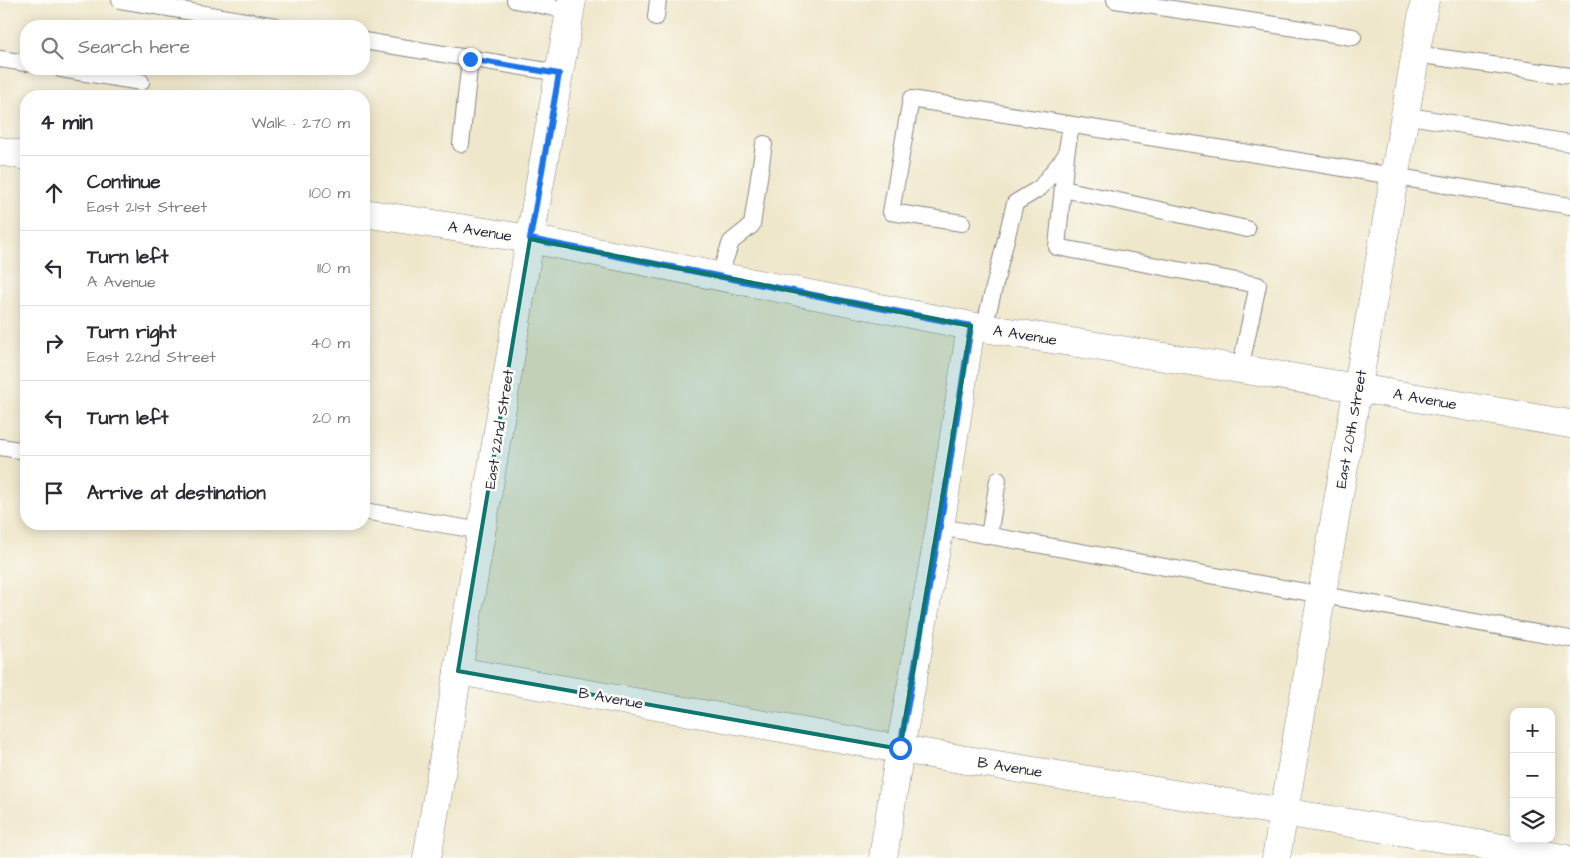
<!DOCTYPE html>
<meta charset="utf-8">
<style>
:root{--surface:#fff;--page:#f2f2f3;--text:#2b2b33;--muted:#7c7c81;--line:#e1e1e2}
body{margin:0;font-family:"Architects Daughter",sans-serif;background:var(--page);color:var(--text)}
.controls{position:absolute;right:15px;bottom:15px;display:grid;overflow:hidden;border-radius:10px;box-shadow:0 2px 12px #0003}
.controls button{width:45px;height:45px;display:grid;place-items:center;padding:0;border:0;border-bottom:1px solid var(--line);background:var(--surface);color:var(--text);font:25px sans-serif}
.stop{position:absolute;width:15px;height:15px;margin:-11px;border:4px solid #1a73e8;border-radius:50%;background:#fff}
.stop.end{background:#1a73e8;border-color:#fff;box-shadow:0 1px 5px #0008}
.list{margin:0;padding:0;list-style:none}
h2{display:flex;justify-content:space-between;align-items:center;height:65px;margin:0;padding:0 20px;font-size:21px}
h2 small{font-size:16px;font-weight:400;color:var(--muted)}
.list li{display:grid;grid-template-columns:32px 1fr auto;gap:15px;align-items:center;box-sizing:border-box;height:75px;padding:0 20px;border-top:1px solid var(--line)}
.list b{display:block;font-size:19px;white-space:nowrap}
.list p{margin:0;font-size:16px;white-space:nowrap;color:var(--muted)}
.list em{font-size:16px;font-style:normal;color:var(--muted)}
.icon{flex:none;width:28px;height:28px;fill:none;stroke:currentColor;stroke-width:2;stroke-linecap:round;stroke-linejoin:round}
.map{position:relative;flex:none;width:1570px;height:858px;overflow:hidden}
.search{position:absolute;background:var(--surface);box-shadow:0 2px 12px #0003;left:20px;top:20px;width:350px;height:55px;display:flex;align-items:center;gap:12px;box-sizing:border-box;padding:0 18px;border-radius:20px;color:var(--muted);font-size:19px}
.panel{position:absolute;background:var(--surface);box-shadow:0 2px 12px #0003;left:20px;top:90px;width:350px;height:440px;border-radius:20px}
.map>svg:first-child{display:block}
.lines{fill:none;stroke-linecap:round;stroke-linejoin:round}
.lane-casing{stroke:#888483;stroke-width:18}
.street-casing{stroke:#888483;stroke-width:29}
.secondary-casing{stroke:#888483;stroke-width:29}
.lane{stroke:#fff;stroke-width:16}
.street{stroke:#fff;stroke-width:28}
.secondary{stroke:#fff;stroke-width:28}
.route{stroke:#1a73e8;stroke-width:6}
.marked{fill:#0f766e;fill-opacity:0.2;stroke:#0f766e;stroke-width:4;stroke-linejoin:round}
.labels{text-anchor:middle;stroke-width:5;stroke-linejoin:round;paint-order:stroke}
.street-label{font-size:15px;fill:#22223b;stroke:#fdfcf7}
</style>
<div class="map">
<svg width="1570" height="858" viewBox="0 0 1570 858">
<rect width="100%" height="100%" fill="#fdfcf7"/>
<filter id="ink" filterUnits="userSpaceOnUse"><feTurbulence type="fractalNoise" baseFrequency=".02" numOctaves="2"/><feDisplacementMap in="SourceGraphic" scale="10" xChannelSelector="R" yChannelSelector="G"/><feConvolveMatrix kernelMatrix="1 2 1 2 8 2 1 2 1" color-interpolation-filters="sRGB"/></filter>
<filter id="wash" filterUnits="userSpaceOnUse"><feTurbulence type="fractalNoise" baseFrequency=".0096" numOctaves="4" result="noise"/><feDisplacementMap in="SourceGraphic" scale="20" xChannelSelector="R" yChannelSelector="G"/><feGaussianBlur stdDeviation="1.12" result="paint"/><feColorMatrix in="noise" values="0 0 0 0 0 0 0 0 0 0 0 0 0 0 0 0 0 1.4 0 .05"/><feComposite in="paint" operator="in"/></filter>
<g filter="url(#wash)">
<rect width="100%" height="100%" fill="#efe7cb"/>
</g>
<g filter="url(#ink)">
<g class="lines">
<g class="lane-casing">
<path id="lane" d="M 120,0 L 276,26
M 515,0 L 570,11
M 1115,0 L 1353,37
M 656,17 L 658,0
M 364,41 L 559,73
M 1415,54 L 1570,76
M 0,59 L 26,63
M 61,69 L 141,82
M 1404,115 L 1570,143
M 461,144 L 470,59
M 1066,155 L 1057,247 L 1258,285 L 1240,369
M 1063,189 L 1247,229
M 962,223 L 891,212 L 911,99 L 1393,176 L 1570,206
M 719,276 L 731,242 L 752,225 L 764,144
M 984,328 L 1015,203 L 1040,188 L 1066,155 L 1071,125
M 0,447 L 26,451
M 364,511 L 482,531
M 940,527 L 1570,639
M 989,536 L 998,480"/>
</g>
<g class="street-casing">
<path id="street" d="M 0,151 L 26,156
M 364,213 L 530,239 L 971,326 L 1358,388 L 1570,424
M 458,671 L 900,749 L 1563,858
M 883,858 L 900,749 L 940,527 L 971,326
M 1276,858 L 1425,0"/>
</g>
<g class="secondary-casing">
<path id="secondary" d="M 427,858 L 530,239 L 572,0"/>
</g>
<use href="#lane" class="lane"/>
<use href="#street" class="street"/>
<use href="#secondary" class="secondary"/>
</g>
</g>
<g class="lines" filter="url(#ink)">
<path class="route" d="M 470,59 L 559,74 L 530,239 L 971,326 L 940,527 L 900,748"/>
</g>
<path class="marked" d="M 530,239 L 971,326 L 900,749 L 458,671 Z"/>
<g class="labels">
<g class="street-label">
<text transform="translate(480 231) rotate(9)" y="5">A Avenue</text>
<text transform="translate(1025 335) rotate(9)" y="5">A Avenue</text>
<text transform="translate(1425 399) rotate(10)" y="5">A Avenue</text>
<text transform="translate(499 429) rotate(-81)" y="5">East 22nd Street</text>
<text transform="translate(1351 429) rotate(-80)" y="5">East 20th Street</text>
<text transform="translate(611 698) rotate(10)" y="5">B Avenue</text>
<text transform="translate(1010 767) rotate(9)" y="5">B Avenue</text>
</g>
</g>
</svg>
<div class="controls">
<button>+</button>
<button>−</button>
<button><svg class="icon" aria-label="layers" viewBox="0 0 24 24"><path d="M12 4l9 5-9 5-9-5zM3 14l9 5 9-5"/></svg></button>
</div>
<div class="stop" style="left:900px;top:748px"></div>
<div class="stop end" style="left:470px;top:59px"></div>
<div class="search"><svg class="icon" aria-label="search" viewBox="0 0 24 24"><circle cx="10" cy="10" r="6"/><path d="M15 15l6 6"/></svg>Search here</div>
<section class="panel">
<h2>4 min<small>Walk · 270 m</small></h2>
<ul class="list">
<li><svg class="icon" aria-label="ahead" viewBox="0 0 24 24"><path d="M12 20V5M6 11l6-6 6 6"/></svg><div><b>Continue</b><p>East 21st Street</p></div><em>100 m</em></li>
<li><svg class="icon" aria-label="left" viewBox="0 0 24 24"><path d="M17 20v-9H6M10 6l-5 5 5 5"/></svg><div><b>Turn left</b><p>A Avenue</p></div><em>110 m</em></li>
<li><svg class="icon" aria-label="right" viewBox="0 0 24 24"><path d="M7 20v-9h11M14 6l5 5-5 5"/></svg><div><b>Turn right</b><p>East 22nd Street</p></div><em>40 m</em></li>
<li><svg class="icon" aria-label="left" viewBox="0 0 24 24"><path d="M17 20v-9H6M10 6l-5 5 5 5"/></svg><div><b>Turn left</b></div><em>20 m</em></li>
<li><svg class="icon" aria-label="arrive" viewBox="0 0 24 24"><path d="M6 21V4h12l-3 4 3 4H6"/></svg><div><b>Arrive at destination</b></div></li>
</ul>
</section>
</div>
